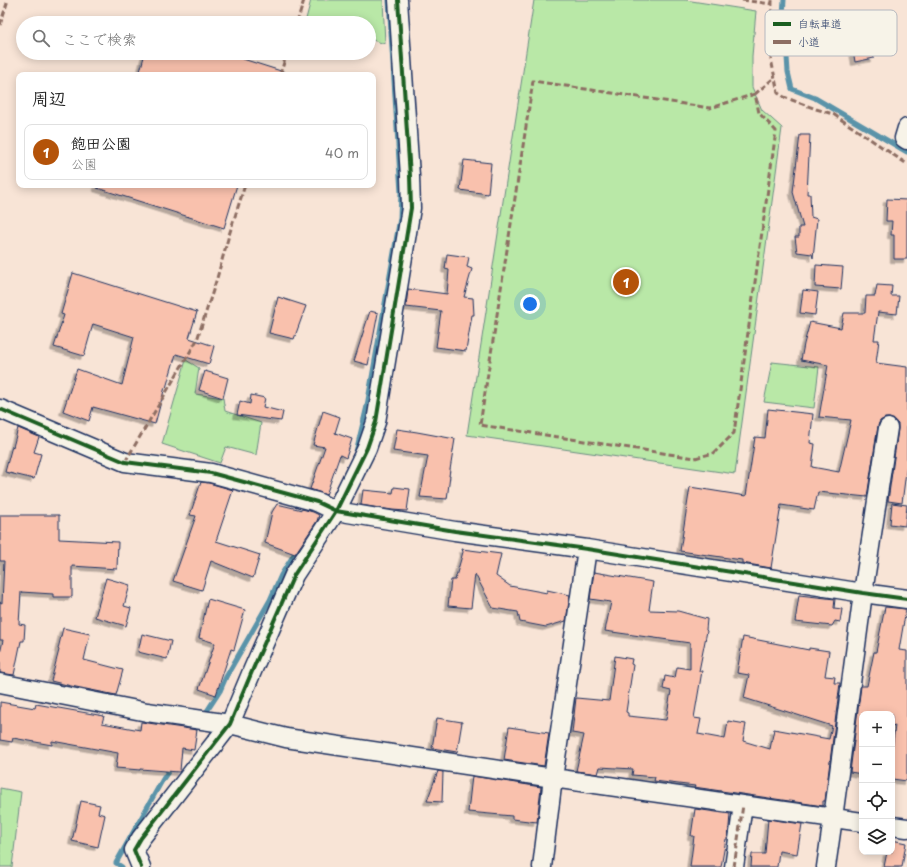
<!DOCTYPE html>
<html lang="ja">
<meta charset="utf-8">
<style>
:root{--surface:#fff;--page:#f6f6f6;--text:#222;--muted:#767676;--line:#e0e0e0;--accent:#b45309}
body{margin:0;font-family:"Playpen Sans","Klee One",sans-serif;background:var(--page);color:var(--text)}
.controls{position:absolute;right:12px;bottom:12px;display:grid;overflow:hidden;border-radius:8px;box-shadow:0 2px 10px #0003}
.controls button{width:36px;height:36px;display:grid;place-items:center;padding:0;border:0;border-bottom:1px solid var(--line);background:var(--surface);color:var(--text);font:20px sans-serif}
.you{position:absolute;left:530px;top:304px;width:14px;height:14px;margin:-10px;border:3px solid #fff;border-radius:50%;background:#1a73e8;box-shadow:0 0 0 6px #1a73e833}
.badge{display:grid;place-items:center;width:26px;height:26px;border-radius:50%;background:var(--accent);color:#fff;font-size:13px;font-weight:700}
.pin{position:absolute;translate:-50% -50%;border:2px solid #fff;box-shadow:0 1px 4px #0006}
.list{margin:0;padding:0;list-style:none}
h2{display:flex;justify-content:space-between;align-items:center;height:52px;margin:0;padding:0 16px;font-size:17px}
h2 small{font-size:13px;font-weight:400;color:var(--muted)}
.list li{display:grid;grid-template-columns:26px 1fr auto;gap:12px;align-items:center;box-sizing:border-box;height:56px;margin:0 8px 8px;padding:0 8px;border:1px solid var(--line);border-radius:8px}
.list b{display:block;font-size:15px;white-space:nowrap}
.list p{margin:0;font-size:13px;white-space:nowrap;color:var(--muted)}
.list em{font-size:13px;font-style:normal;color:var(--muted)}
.icon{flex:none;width:22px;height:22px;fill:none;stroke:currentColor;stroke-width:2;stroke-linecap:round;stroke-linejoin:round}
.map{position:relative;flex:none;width:907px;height:867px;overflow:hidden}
.search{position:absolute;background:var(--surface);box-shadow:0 2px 10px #0003;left:16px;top:16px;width:360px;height:44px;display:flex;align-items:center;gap:10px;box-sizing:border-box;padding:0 14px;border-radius:22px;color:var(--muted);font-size:15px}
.panel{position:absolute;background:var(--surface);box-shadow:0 2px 10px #0003;left:16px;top:72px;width:360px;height:116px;border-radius:8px}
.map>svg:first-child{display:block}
.green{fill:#b9e8a7;stroke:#6a8c82}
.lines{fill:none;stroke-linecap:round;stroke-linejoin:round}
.stream{stroke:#5a93a9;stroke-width:5}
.building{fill:#f9c1ad;stroke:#1b2f5e;filter:url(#shadow)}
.street-casing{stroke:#1b2f5e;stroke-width:21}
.street{stroke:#f7f3e8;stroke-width:18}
.quiet{stroke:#8d6e63;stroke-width:3;stroke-dasharray:6 3;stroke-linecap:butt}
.cycleway-casing{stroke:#f7f3e8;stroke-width:6}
.cycleway{stroke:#1b5e20;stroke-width:4}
.key{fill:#f7f3e8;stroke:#b5b8bf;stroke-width:1}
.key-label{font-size:11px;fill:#1b2f5e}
</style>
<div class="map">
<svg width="907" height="867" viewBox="0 0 907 867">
<defs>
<filter id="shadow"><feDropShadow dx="-3.5" dy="3.5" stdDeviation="0" flood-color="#0004"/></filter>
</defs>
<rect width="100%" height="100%" fill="#f8e4d6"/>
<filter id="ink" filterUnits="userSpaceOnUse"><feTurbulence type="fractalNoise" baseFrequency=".025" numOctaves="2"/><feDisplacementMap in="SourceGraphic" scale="8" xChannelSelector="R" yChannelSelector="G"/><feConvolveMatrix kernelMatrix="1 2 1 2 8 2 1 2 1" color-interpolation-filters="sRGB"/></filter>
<g filter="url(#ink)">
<path class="green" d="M 311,0 L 383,0 L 385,44 L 369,39 L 369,23 L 319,23 L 306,19 Z
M 534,0 L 685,0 L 756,11 L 752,56 L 752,87 L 762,110 L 782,128 L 735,474 L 467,435 Z
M 186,360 L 199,368 L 195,394 L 223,398 L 225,411 L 261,423 L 256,455 L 226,447 L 220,463 L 162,444 Z
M 772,362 L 819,367 L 814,408 L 764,402 Z
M 0,788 L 21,792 L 12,867 L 0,867 Z"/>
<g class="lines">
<path class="stream" d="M 784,0 L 783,15 L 786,42 L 788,72 L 792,89 L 815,98 L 907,152
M 356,452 L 367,406 L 400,218 L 401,193 L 389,0
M 192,734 L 220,691 L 226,677 L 270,600 L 281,575 L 298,548
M 122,867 L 116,863 L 163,779 L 172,766"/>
</g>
<path class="building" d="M 871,39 L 874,58 L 855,62 L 852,43 Z
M 145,53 L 224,53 L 284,72 L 284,75 L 139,75 Z
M 800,135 L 810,135 L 807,194 L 810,194 L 811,217 L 817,219 L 813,258 L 812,254 L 797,252 L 795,237 L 799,237 L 799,227 L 803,227 L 793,192 Z
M 464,160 L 491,163 L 488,194 L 460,190 Z
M 97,185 L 237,185 L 224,228 L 97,188 Z
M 887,199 L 907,200 L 907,259 L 894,259 L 894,235 L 891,235 L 892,221 L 886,221 Z
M 447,254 L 469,257 L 467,267 L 472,269 L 464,297 L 473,298 L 474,315 L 472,315 L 466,351 L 436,347 L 441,311 L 406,307 L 408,289 L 447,294 L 449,270 L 445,269 Z
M 816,265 L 843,267 L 841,289 L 815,287 Z
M 73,273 L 197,312 L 189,338 L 214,346 L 209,364 L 176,354 L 166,388 L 165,387 L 155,424 L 93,407 L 89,421 L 63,411 L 77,369 L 122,385 L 134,337 L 93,324 L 84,356 L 54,347 L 64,315 L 61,314 Z
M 877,285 L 892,286 L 891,296 L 899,296 L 897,314 L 878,312 L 874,340 L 879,340 L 876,363 L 907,367 L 907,464 L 902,503 L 888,501 L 898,429 L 898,424 L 894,420 L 889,418 L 885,418 L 880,421 L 878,426 L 867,497 L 818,492 L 814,510 L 781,505 L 771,568 L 742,563 L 742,560 L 680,551 L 690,487 L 746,496 L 755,437 L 765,438 L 768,409 L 813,414 L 810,443 L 815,444 L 812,467 L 839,472 L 851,420 L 819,417 L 828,365 L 801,360 L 804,344 L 810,322 L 841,328 L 844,313 L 865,313 L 866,296 L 875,296 Z
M 803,290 L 818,292 L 815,315 L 800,313 Z
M 278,297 L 306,306 L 294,339 L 269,333 Z
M 370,311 L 378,313 L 368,365 L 354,361 Z
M 205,371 L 228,378 L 223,398 L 199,390 Z
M 251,395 L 265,398 L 263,407 L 283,412 L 281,421 L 237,415 L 240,401 L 250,404 Z
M 323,411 L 340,417 L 335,433 L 352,439 L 346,458 L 340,455 L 326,495 L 310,489 L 325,447 L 313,445 Z
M 18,428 L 39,437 L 34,452 L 41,454 L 34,479 L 5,472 L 12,446 L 13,447 Z
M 397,429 L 417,432 L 455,439 L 449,476 L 450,476 L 447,499 L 420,497 L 428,456 L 393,451 Z
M 201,482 L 209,483 L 233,490 L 216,541 L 260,555 L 253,578 L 211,561 L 202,590 L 173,581 L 196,516 L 190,515 Z
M 394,487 L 410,489 L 407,511 L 392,510 L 361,505 L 363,490 L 393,493 Z
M 892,503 L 907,505 L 905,526 L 890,524 Z
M 277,504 L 302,510 L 302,509 L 313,512 L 319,515 L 317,521 L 295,554 L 265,543 L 272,512 Z
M 0,515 L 59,515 L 59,539 L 118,542 L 117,569 L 72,566 L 72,597 L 53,597 L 53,594 L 21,592 L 19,624 L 25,625 L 24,641 L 21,641 L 14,675 L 0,673 L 0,654 L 3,640 L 0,640 L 0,602 L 2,603 L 4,561 L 0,561 Z
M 462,549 L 501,554 L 496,576 L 510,586 L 547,593 L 547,590 L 570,595 L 566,621 L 546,627 L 520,622 L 518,612 L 493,608 L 475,574 L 471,608 L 448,606 L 451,580 L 455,580 L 463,552 Z
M 594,572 L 653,582 L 649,610 L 678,611 L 707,619 L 706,630 L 707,631 L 699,671 L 702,671 L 694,718 L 701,719 L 698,734 L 725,739 L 728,721 L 746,724 L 743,741 L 770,749 L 774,729 L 829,739 L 832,726 L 744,698 L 749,675 L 737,673 L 743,637 L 809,650 L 809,648 L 829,651 L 825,676 L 835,677 L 834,683 L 840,683 L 825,801 L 823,801 L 823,806 L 694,787 L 695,786 L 654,781 L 655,777 L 632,775 L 633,769 L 600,767 L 598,774 L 576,771 L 584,735 L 572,733 L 576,698 L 609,701 L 615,656 L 632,659 L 631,664 L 633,665 L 626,712 L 628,713 L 628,716 L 666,720 L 671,691 L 663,689 L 665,676 L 675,678 L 677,667 L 690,669 L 690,643 L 605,631 L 611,602 L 590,599 Z
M 106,578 L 130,585 L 124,606 L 131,608 L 126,626 L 95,617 Z
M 799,595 L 835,599 L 834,608 L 842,609 L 840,622 L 835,621 L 832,626 L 795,622 Z
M 208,599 L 245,610 L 234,650 L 231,649 L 216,695 L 199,689 L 215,643 L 199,638 Z
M 885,607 L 906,609 L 899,650 L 907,651 L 907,781 L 892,779 L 892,752 L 895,725 L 892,726 L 892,714 L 862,714 L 862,774 L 850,772 L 861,686 L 867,686 L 874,652 L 876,652 Z
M 63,628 L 90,634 L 84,660 L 123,670 L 116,695 L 71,686 L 51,681 L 59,650 L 58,649 Z
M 142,634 L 171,641 L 167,659 L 138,652 Z
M 0,702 L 35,708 L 36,704 L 104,716 L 102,723 L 140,730 L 141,722 L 197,730 L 194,750 L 182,748 L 180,771 L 179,772 L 140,769 L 140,770 L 116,768 L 118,753 L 52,741 L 52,745 L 13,738 L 12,742 L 0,740 Z
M 437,718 L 462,722 L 457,752 L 432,748 Z
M 509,727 L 549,733 L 544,766 L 504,760 Z
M 438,771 L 443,772 L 442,802 L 427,801 Z
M 472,776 L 541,787 L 537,822 L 512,819 L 512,816 L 468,812 Z
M 81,801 L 100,805 L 98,813 L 105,815 L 98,847 L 72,841 Z
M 695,809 L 730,814 L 728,839 L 726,839 L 721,867 L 690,867 L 694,836 L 691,836 Z
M 768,819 L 802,824 L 797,854 L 779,851 L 777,867 L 751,867 L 752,854 L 765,854 Z
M 892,840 L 906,843 L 902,867 L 884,867 L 887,852 L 892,852 Z"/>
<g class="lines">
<g class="street-casing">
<path id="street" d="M 907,128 L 904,138 L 907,140
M 0,409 L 125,462 L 211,473 L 317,502 L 336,511 L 455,531 L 587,549 L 863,593 L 907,599
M 0,683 L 147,712 L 230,724 L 286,738 L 553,778 L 862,822
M 892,826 L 907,828
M 141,867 L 134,850 L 141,838 L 230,724 L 253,669 L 294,575 L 336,511 L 367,448 L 376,422 L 411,208 L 410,176 L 398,0
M 542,867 L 553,778 L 587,549
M 734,867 L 743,805
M 826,867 L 833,818 L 863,593 L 888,428"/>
</g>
<use href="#street" class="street"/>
<path class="quiet" d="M 742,0 L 772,4
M 772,0 L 771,59 L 778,93 L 784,97 L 816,109 L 833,114 L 907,164
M 297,23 L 304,0
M 0,25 L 8,0
M 280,75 L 287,53
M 755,94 L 710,108 L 533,81 L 480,425 L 695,458 L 714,453 L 734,433 L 776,131 L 759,113 L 755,94 L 775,77
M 125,462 L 197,340 L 217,278 L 229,235 L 245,185
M 734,867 L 743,805"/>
<g class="cycleway-casing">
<path id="cycleway" d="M 0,409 L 125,462 L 211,473 L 317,502 L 336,511 L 455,531 L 587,549 L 863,593 L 907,599
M 141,867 L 134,850 L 141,838 L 230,724 L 253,669 L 294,575 L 336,511 L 367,448 L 376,422 L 411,208 L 410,176 L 398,0"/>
</g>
<use href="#cycleway" class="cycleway"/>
</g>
</g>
<rect x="765" y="10" width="132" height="46" rx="6" class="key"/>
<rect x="773" y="22" width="18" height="4" fill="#1b5e20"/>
<rect x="773" y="40" width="18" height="4" fill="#8d6e63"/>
<g class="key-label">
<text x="798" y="28">自転車道</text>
<text x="798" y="46">小道</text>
</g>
</svg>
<div class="controls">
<button>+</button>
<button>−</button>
<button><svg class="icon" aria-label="locate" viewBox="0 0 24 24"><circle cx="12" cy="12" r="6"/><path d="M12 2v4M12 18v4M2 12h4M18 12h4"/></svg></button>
<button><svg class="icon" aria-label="layers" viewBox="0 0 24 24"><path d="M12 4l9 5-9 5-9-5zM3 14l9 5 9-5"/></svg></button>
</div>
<div class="you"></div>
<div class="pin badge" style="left:626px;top:282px">1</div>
<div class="search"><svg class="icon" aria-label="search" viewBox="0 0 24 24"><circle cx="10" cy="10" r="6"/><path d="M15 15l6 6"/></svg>ここで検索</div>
<section class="panel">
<h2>周辺<small></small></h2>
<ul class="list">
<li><span class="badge">1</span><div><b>飽田公園</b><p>公園</p></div><em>40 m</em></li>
</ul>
</section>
</div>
